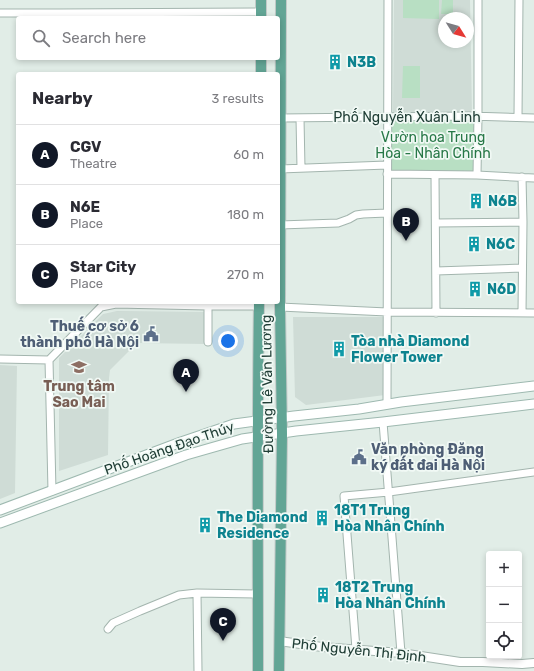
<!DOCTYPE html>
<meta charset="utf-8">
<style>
:root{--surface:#fff;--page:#f2f2f3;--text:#2b2b33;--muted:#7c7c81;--line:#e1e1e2;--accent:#111827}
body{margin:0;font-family:Rubik,sans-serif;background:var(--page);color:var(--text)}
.controls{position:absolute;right:12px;bottom:12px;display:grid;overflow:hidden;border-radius:4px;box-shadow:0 2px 6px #0003}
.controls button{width:36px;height:36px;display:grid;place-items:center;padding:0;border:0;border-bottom:1px solid var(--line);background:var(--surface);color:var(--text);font:20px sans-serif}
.compass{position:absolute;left:438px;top:12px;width:36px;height:36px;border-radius:50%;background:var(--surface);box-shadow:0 2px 6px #0003;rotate:127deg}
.you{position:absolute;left:228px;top:341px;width:14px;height:14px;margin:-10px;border:3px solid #fff;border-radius:50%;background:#1a73e8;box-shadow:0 0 0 6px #1a73e833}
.badge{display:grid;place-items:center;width:26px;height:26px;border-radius:50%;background:var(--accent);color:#fff;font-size:13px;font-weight:700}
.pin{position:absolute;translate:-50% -33px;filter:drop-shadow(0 1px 2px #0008)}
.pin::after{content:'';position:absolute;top:21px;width:14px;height:12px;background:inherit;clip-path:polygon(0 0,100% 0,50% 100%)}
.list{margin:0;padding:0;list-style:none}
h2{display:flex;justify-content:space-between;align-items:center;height:52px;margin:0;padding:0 16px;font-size:17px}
h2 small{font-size:13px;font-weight:400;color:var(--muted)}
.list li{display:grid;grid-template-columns:26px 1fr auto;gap:12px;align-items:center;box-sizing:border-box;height:60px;padding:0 16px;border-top:1px solid var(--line)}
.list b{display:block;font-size:15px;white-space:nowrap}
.list p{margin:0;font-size:13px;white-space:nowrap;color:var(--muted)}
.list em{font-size:13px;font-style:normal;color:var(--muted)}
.icon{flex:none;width:22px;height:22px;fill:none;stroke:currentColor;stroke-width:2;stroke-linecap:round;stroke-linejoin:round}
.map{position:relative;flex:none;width:534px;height:671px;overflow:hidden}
.search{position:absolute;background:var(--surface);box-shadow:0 2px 6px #0003;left:16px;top:16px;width:264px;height:44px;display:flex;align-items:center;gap:10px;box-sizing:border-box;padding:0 14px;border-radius:4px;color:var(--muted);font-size:15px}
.panel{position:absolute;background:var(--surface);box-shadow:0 2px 6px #0003;left:16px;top:72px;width:264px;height:232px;border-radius:4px}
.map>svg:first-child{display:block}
.built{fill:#cfdcd6;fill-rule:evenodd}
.green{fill:#b8dfc3}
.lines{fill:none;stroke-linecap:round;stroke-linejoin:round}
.minor-casing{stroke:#a3b5ae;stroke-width:9}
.tertiary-casing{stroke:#a3b5ae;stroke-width:10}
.secondary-casing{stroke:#9eb9b0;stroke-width:11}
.primary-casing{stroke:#c1c9c7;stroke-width:12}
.minor{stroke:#fff;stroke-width:7}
.tertiary{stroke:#fff;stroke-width:8}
.secondary{stroke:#fff;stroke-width:9}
.primary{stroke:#62a595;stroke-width:10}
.labels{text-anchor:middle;stroke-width:3.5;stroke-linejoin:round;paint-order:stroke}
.culture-label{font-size:14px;font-weight:bold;fill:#0d838f;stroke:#f1f9f5;text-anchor:start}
.street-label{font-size:14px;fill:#203e36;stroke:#f1f9f5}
.park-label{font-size:14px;fill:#277847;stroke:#f1f9f5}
.service-label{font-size:14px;font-weight:bold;fill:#4e5e75;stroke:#f1f9f5;text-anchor:end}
.education-label{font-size:14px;font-weight:bold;fill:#785e54;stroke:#f1f9f5}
</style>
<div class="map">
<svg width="534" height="671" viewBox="0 0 534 671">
<rect width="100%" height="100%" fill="#e1ede7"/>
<path class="built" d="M 394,0 L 470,0 L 472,115 L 393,113 ZM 444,18 L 468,18 L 468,42 L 444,42 Z
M 117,311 L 205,312 L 205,344 L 137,343 L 110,370 L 109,378 L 108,455 L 59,471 L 59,358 L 103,314 Z
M 293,317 L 384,317 L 385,395 L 306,405 L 295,397 Z
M 0,365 L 17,366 L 15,493 L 0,499 Z"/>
<path class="green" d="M 403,0 L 439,0 L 439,19 L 403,18 Z
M 442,0 L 453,0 L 453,14 L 441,14 Z
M 403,66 L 420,66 L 420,98 L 402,98 Z
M 388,116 L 478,116 L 477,175 L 387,174 Z"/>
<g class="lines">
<g class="minor-casing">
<path id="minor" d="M 0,13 L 59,13 L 261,12
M 518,117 L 519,0
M 280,118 L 470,116 L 534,118
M 300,118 L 301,168
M 280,169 L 387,165
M 387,174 L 477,175 L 534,178
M 435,175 L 436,313
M 477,175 L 478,116 L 478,0
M 522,177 L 523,222 L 522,313
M 436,223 L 523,222
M 280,225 L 338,223 L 349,219 L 356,215 L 363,214 L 387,213
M 436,271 L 522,268
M 280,307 L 387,312 L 534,313
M 208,342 L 208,302
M 0,359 L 49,360
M 49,360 L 101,307 L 116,304 L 208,306 L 259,306
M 49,360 L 52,491
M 387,404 L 388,0
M 383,422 L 401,653
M 197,593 L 198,671
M 108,629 L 113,623 L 140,611 L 179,595 L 197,593 L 258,594
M 356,649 L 344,496 L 389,492 L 534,472"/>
</g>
<g class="tertiary-casing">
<path id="tertiary" d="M 279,641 L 322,647 L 401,653 L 460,662 L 483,662 L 522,664 L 534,663"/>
</g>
<g class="secondary-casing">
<path id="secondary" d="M 0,510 L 181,442 L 234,424 L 294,416 L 359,409 L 401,402 L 534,386
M 0,523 L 186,455 L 242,439 L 296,431 L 383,422 L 534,404"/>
</g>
<g class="primary-casing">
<path id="primary" d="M 261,0 L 261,18
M 261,58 L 261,74
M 258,671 C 258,548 257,425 259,302
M 279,671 L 282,434 L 280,307 L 281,0"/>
</g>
<use href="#minor" class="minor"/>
<use href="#tertiary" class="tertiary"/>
<use href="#secondary" class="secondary"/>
<use href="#primary" class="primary"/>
</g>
<defs>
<g id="building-bare" transform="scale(1.2)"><path d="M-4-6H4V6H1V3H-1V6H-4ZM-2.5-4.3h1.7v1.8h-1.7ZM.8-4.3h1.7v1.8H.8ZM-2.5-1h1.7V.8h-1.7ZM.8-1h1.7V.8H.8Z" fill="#0f9aa8" stroke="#f1f9f5" stroke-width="2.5" paint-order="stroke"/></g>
<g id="civic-bare" transform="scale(1.2)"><path d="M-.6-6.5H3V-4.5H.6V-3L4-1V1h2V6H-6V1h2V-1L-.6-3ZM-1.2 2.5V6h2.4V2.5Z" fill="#5c6f8a" stroke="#f1f9f5" stroke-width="2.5" paint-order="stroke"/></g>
<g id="school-bare" transform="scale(1.2)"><path d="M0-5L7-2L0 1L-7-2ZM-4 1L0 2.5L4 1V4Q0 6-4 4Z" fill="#8d6e63" stroke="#f1f9f5" stroke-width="2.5" paint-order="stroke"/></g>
</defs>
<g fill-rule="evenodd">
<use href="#building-bare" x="335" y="62"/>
<use href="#building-bare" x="476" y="201"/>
<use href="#building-bare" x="474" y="244"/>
<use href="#building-bare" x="475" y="289"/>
<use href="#civic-bare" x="151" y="334"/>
<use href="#building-bare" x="339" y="349"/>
<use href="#school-bare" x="79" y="367"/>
<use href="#civic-bare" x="359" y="457"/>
<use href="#building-bare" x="322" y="518"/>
<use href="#building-bare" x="205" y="525"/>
<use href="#building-bare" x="323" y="595"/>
</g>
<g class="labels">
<g class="culture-label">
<text x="347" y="67">N3B</text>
<text x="488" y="206">N6B</text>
<text x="486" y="249">N6C</text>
<text x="487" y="294">N6D</text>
<text x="351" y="346">Tòa nhà Diamond<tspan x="351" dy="16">Flower Tower</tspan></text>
<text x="334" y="515">18T1 Trung<tspan x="334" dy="16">Hòa Nhân Chính</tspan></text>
<text x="217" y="522">The Diamond<tspan x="217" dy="16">Residence</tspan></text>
<text x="335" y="592">18T2 Trung<tspan x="335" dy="16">Hòa Nhân Chính</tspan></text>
</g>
<g class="street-label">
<text x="407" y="122">Phố Nguyễn Xuân Linh</text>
<text transform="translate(267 384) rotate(-91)" y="5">Đường Lê Văn Lương</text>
<text transform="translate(169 448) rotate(-19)" y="5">Phố Hoàng Đạo Thúy</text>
<text transform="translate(359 650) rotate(6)" y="5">Phố Nguyễn Thị Định</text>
</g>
<g class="park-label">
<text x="433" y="142">Vườn hoa Trung<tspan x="433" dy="16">Hòa - Nhân Chính</tspan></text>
</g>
<g class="service-label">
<text x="139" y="331">Thuế cơ sở 6<tspan x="139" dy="16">thành phố Hà Nội</tspan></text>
<text x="371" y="454" text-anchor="start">Văn phòng Đăng<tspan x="371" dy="16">ký đất đai Hà Nội</tspan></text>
</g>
<g class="education-label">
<text x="79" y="391">Trung tâm<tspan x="79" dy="16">Sao Mai</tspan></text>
</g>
</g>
</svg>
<div class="controls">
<button>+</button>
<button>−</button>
<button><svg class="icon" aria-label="locate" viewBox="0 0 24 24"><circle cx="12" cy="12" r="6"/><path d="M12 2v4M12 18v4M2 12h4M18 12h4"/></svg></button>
</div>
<svg class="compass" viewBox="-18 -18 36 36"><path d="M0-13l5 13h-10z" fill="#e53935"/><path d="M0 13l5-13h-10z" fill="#7c7c81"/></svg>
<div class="you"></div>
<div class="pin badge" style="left:186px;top:392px">A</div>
<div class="pin badge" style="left:406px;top:241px">B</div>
<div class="pin badge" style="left:223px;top:641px">C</div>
<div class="search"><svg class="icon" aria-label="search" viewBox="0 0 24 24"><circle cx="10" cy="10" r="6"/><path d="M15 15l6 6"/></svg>Search here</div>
<section class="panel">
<h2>Nearby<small>3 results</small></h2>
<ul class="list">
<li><span class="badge">A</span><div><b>CGV</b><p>Theatre</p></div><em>60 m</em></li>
<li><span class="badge">B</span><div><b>N6E</b><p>Place</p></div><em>180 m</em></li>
<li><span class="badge">C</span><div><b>Star City</b><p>Place</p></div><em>270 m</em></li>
</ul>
</section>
</div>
